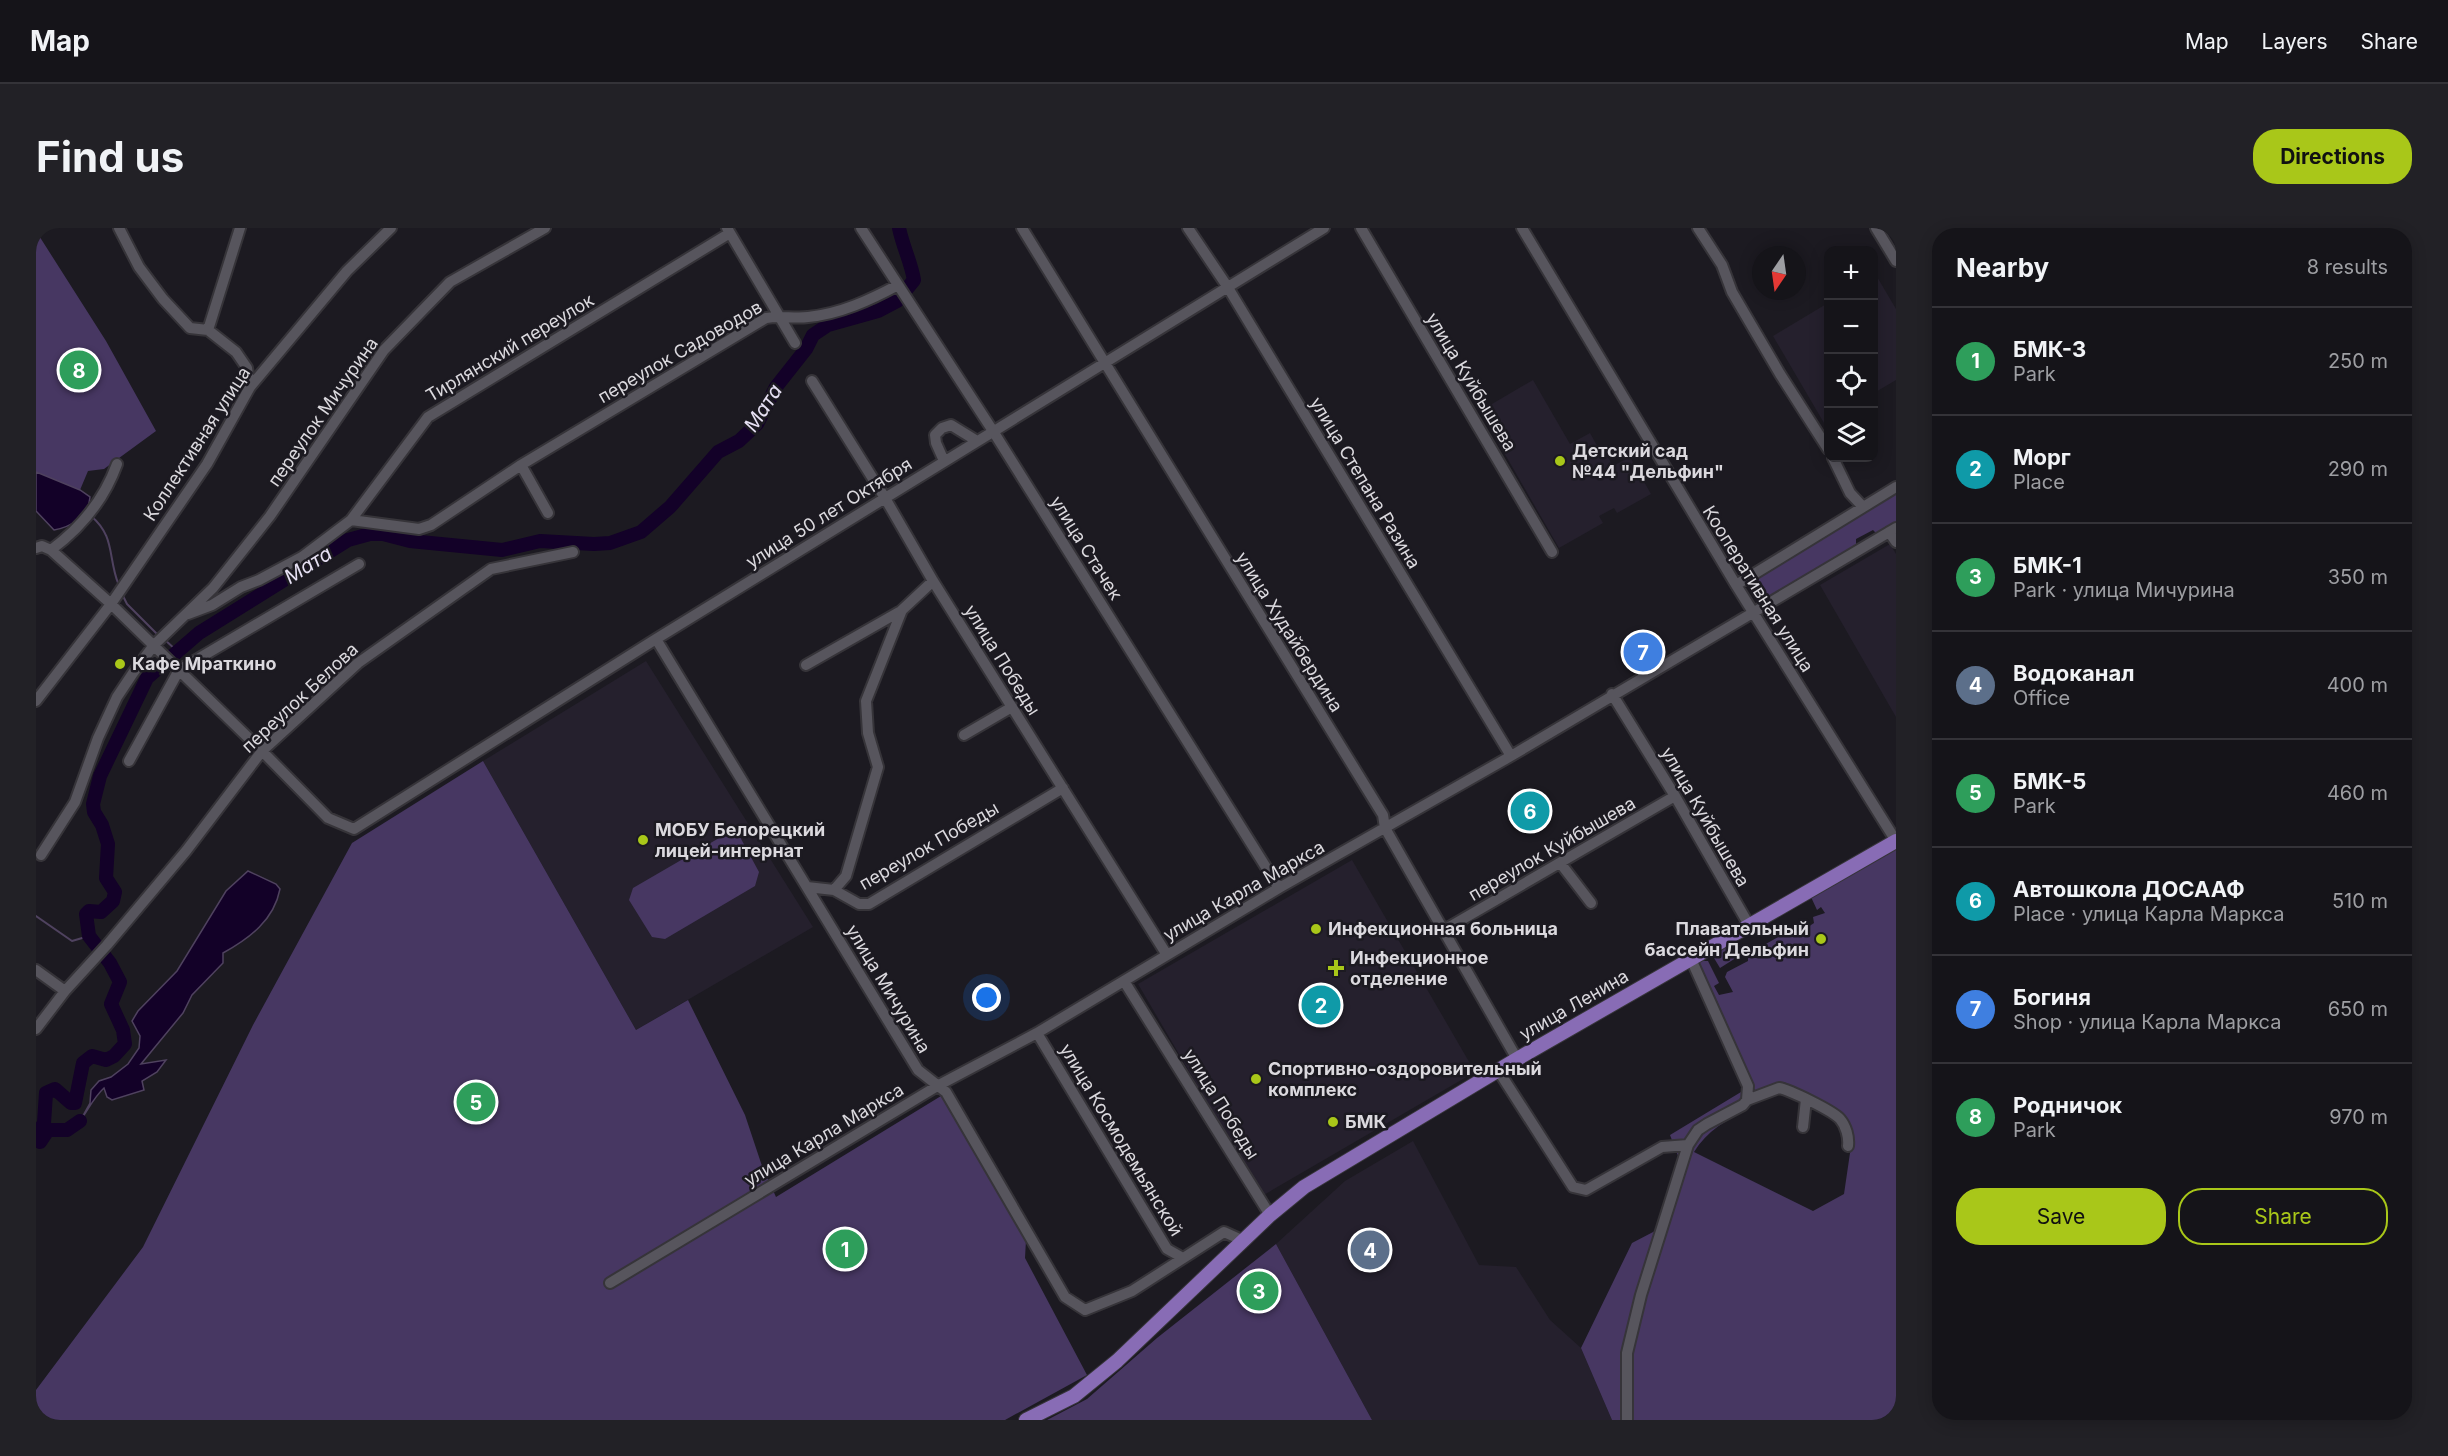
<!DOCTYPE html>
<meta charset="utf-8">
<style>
:root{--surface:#151419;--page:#222126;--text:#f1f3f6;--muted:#9d9ea2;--line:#343338;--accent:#a9c719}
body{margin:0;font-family:Inter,sans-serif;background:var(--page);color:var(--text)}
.controls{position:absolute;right:18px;top:18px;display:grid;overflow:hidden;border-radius:12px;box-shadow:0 3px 15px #0003}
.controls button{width:54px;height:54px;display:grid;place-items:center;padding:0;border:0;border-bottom:2px solid var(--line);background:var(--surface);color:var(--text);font:30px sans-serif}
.compass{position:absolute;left:1716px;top:18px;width:54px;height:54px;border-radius:50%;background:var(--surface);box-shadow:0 3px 15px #0003;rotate:193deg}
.you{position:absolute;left:951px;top:770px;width:21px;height:21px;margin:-15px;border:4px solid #fff;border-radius:50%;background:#1a73e8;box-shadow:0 0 0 9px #1a73e833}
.badge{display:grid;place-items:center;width:39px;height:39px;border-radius:50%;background:var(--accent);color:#fff;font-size:20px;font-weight:700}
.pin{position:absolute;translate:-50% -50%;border:3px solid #fff;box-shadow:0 2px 6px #0006}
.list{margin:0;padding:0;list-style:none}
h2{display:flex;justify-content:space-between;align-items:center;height:78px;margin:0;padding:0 24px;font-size:26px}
h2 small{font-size:20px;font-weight:400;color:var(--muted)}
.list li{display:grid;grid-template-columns:39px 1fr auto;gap:18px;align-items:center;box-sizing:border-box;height:108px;padding:0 24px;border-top:2px solid var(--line)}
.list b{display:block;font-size:22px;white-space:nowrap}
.list p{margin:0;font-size:20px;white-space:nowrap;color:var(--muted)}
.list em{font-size:20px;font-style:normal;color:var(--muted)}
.actions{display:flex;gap:12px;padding:18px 24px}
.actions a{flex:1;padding:14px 0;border:2px solid var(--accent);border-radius:24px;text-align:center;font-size:21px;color:var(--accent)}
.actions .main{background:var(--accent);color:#111}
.icon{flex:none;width:33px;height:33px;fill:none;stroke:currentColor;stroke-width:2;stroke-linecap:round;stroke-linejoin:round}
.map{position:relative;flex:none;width:1860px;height:1192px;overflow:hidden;border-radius:24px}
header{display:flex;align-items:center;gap:36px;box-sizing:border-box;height:84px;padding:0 30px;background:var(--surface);border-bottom:2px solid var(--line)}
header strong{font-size:28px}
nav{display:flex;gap:33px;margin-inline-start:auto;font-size:21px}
.intro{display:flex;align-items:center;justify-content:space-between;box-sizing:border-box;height:144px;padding:0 36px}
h1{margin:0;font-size:42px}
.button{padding:15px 27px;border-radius:24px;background:var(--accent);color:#111;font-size:21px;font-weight:700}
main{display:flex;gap:36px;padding:0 36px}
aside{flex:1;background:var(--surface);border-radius:24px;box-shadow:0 3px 15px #0003}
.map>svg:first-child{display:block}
.built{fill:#25202d}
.green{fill:#473762}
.water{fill:#130128;stroke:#4f425f;stroke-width:1.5}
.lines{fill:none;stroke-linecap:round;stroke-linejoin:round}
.stream{stroke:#4f425f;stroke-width:2}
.river{stroke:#130128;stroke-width:14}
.minor-casing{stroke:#363439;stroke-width:14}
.major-casing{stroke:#363439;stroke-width:16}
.minor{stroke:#57555d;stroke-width:10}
.major{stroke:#886cb5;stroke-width:14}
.poi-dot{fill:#a9c719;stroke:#1c1a21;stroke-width:2}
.labels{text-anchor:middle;stroke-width:5;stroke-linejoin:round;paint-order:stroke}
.street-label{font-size:18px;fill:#dbd9de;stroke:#1c1a21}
.poi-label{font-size:18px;font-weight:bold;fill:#dbd9de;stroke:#1c1a21;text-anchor:start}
.water-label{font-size:20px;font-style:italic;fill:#e7e1f4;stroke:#1c1a21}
</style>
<header>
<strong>Map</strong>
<nav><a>Map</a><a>Layers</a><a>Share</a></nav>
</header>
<div class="intro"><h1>Find us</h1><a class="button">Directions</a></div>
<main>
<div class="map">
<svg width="1860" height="1192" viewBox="0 0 1860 1192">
<rect width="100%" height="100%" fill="#1c1a21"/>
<path class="built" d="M 1840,47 L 1860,81 L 1860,152 L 1838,165 L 1838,48 Z
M 1792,75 L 1792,192 L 1788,195 L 1737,108 Z
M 1497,152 L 1534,216 L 1554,205 L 1564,223 L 1567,221 L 1577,238 L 1594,229 L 1615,266 L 1581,285 L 1578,280 L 1563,288 L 1567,295 L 1523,320 L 1444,183 Z
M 1854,316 L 1860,326 L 1860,489 L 1784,357 Z
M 610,433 L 777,699 L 600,802 L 447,533 Z
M 1316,632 L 1439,844 L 1226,968 L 1102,756 Z
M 1377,913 L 1443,1037 L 1480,1039 L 1514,1092 L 1545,1120 L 1576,1192 L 1336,1192 L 1240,1016 L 1309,953 Z"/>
<path class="green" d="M 0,3 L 70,113 L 120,203 L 68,241 L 52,243 L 44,262 L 0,244 Z
M 1860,266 L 1860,296 L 1842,307 L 1837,302 L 1820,311 L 1820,319 L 1734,370 C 1721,371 1711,366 1716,352 Z
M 447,533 L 600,802 L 652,772 L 709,887 L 726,938 L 740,969 L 905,868 L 990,1012 L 989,1030 L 1051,1147 L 969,1192 L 0,1192 L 0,1162 L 107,1019 L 217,797 L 316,615 Z
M 690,606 L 704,609 L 723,644 L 719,658 L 629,711 L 616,709 L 593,672 L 597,660 Z
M 1860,619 L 1860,1192 L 1576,1192 L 1545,1120 L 1596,1015 L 1619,1003 L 1644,933 L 1634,907 L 1705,864 L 1712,881 C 1690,892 1671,903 1658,924 L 1777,983 L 1808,966 L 1814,925 L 1819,913 L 1806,887 L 1748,854 L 1720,865 L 1681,773 L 1678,774 L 1663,739 L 1664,733 L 1672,733 L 1683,755 L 1678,758 L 1683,767 L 1697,764 L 1689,749 L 1691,744 L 1712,733 L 1712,726 L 1767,695 L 1772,699 L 1778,695 L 1777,689 L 1789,685 L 1785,679 L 1781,682 L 1775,669 Z
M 1693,717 L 1696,718 L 1703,728 L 1684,740 L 1678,730 L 1679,724 Z
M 1240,1016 L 1336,1192 L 1011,1192 L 1051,1171 L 1121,1110 Z"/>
<path class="water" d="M 0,244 L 44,262 L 54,269 C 53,288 35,299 18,302 L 0,283 Z
M 212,643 L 240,656 L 244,661 C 238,692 214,710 187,725 L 187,735 L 156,767 L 147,785 L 105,836 L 130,832 L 121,844 L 106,853 L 108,862 L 76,872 L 71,869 L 68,860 C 58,869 52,882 44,893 L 54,875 L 55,862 L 63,853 L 75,849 L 92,836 L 103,820 L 104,808 L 96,793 L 102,783 L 141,743 L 190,663 Z"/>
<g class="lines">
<path class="stream" d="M 55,288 C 79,308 72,329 82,355
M 87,368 L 91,376 L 123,408
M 128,411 L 141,423
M 0,688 L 36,713 L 53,708"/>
<path class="river" d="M 0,908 L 8,895 L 10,865 L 19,861 L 35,875 L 39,875 L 47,835 L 56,828 L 70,832 L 78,828 L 89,816 L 87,802 L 75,776 L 84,754 L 74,735 L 53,708 L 50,686 L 53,683 L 65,684 L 77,673 L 79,664 L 70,650 L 72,616 L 66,597 L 58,584 L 57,576 L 64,548 L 111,450 L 163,405 L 312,312 L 334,306 L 347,306 L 374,313 L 466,322 L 504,313 L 558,316 L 574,315 L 605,304 L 634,279 L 682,224 L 703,213 L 721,196 L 740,159 L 770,121 L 777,107 L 792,97 L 842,83 L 861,73 L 878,52 C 875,34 867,19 863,0
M 4,914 L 12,902 L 31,902 L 44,893"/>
<g class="minor-casing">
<path id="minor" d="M 83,0 L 103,39 L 127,71 L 154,100 L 172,102 L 200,124 L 211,140 L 214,159
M 691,0 L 759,115
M 825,0 L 957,203 L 1243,660
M 986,0 L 1347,587 L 1349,600 L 1481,831
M 1152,0 L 1191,58 L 1475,528
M 1325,0 L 1516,324
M 1486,0 L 1700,357 L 1860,613
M 1662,0 L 1686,37 L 1696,64 L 1744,146 L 1792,221
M 1840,0 L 1860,33
M 172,102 L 204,0
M 776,153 L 849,270 L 897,353 L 1131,727
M 1797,230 L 1814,265 L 1827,279
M 908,233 L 900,215 L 899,207 L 906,200 L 915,197 L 941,213
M 485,237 L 512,285
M 315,292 L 383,301 L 395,297 L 485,237 L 730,90 C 744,87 758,91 772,89 C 804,86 834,72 862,57
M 1853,304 L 1860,314
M 0,320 L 6,318 L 15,322 L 75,376 L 226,523 L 292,590 L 318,601 L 620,411 L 1288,0
M 15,322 C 46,299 68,272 81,236
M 1700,357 L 1860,259
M 152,386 L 176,377 L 205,359 L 223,352 L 266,329 L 315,292 L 392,189 L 694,5
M 620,411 L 882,842 L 910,864 L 1029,1069 L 1049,1082 L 1096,1063 L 1188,1004 L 1208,1013
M 770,437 L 863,384
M 1576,466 L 1639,568 L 1713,697
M 0,473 L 75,376 L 171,236 L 214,159 L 311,43 L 355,0
M 928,507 L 976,479
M 93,533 L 143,442 L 323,336
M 5,627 L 39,574 L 62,510 L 81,469 L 97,445 L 118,417 L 177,360 L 234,288 L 348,122 L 414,54 L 509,0
M 1525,636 L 1555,675
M 771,659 L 798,662 L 823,676 L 833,676 L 1027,560
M 798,662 L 810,648 L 842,539 L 832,505 L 830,473 L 866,382 L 897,353
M 1408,702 L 1639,568
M 0,742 L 29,763
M 1088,753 L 1234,987
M 0,801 L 29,763 L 71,717 L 150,623 L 226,523 L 322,435 L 455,341 L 537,324
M 1001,805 L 1131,1021 L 1147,1030
M 1462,842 L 1537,959 L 1550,962 L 1626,919 L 1652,917
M 1711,872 L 1743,860 C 1754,862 1797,883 1804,891 C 1810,898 1813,909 1812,918
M 1767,899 L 1770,871
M 574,1055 L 903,857 L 1001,805 L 1243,660 L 1475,528 L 1860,300
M 1591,1192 L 1591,1125 L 1605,1067 L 1652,917 L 1662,902 L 1671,896 L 1707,877 L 1711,872 L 1712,858 L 1655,731"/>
</g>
<g class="major-casing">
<path id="major" d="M 990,1192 L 1038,1168 L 1081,1133 L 1234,987 L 1268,959 L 1481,831 L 1860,613"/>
</g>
<use href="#minor" class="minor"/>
<use href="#major" class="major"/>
</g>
<g class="poi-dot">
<circle cx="1524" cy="233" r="6"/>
<circle cx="84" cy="436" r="6"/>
<circle cx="607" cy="612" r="6"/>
<circle cx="1280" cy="701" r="6"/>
<circle cx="1785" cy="711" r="6"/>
<path d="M1297 731h6v6h6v6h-6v6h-6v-6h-6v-6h6z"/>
<circle cx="1220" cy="851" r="6"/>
<circle cx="1297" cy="894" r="6"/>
</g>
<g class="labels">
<g class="street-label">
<text transform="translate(474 120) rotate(-31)" y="6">Тирлянский переулок</text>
<text transform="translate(644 124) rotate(-30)" y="6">переулок Садоводов</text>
<text transform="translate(1435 154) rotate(59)" y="6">улица Куйбышева</text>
<text transform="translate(287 184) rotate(-55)" y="6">переулок Мичурина</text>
<text transform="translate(161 216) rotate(-57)" y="6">Коллективная улица</text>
<text transform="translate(1329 255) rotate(59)" y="6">улица Степана Разина</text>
<text transform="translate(793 285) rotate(-32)" y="6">улица 50 лет Октября</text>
<text transform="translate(1050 320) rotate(58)" y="6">улица Стачек</text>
<text transform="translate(1722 361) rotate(58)" y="6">Кооперативная улица</text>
<text transform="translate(1253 404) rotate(58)" y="6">улица Худайбердина</text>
<text transform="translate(966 432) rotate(58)" y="6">улица Победы</text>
<text transform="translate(264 470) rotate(-43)" y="6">переулок Белова</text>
<text transform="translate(1669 589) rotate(60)" y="6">улица Куйбышева</text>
<text transform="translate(893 618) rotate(-30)" y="6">переулок Победы</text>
<text transform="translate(1516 621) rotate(-30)" y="6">переулок Куйбышева</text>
<text transform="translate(1208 663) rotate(-30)" y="6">улица Карла Маркса</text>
<text transform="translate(852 761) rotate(59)" y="6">улица Мичурина</text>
<text transform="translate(1538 777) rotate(-30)" y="6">улица Ленина</text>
<text transform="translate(1185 876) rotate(58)" y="6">улица Победы</text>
<text transform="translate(788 907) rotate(-31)" y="6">улица Карла Маркса</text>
<text transform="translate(1085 912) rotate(59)" y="6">улица Космодемьянской</text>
</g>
<g class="poi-label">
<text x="1536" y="229">Детский сад<tspan x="1536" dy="21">№44 "Дельфин"</tspan></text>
<text x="96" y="442">Кафе Мраткино</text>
<text x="619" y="608">МОБУ Белорецкий<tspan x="619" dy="21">лицей-интернат</tspan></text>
<text x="1292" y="707">Инфекционная больница</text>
<text x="1773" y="707" text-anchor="end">Плавательный<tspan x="1773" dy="21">бассейн Дельфин</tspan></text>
<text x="1314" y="736">Инфекционное<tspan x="1314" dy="21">отделение</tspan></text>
<text x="1232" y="847">Спортивно-оздоровительный<tspan x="1232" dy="21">комплекс</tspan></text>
<text x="1309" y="900">БМК</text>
</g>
<g class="water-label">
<text transform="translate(727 180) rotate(-57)" y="7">Мата</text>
<text transform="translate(272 337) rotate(-32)" y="7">Мата</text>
</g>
</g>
</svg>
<div class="controls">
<button>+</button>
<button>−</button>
<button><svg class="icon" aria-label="locate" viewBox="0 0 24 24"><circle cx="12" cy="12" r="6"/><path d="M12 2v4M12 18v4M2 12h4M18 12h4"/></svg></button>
<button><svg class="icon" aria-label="layers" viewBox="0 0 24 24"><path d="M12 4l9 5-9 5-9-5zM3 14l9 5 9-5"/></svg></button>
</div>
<svg class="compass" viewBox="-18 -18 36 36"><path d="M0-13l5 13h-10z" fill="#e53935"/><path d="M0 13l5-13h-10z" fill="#9d9ea2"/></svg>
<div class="you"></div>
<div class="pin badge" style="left:809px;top:1021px;background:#2e9e5b">1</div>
<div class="pin badge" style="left:1285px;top:777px;background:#0f9aa8">2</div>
<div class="pin badge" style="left:1223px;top:1063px;background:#2e9e5b">3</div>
<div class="pin badge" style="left:1334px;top:1022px;background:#5c6f8a">4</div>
<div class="pin badge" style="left:440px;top:874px;background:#2e9e5b">5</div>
<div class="pin badge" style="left:1494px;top:583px;background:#0f9aa8">6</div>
<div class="pin badge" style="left:1607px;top:424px;background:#3f7fe0">7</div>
<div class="pin badge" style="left:43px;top:142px;background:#2e9e5b">8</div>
</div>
<aside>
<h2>Nearby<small>8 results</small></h2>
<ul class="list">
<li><span class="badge" style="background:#2e9e5b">1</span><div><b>БМК-3</b><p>Park</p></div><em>250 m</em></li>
<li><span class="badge" style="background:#0f9aa8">2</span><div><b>Морг</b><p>Place</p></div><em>290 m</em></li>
<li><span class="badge" style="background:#2e9e5b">3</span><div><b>БМК-1</b><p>Park · улица Мичурина</p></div><em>350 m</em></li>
<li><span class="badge" style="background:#5c6f8a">4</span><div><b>Водоканал</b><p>Office</p></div><em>400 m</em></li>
<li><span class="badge" style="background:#2e9e5b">5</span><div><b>БМК-5</b><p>Park</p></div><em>460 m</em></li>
<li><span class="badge" style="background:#0f9aa8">6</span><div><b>Автошкола ДОСААФ</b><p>Place · улица Карла Маркса</p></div><em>510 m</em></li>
<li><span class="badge" style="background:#3f7fe0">7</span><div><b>Богиня</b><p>Shop · улица Карла Маркса</p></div><em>650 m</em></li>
<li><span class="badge" style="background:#2e9e5b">8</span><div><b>Родничок</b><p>Park</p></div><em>970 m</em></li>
</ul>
<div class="actions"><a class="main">Save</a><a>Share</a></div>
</aside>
</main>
